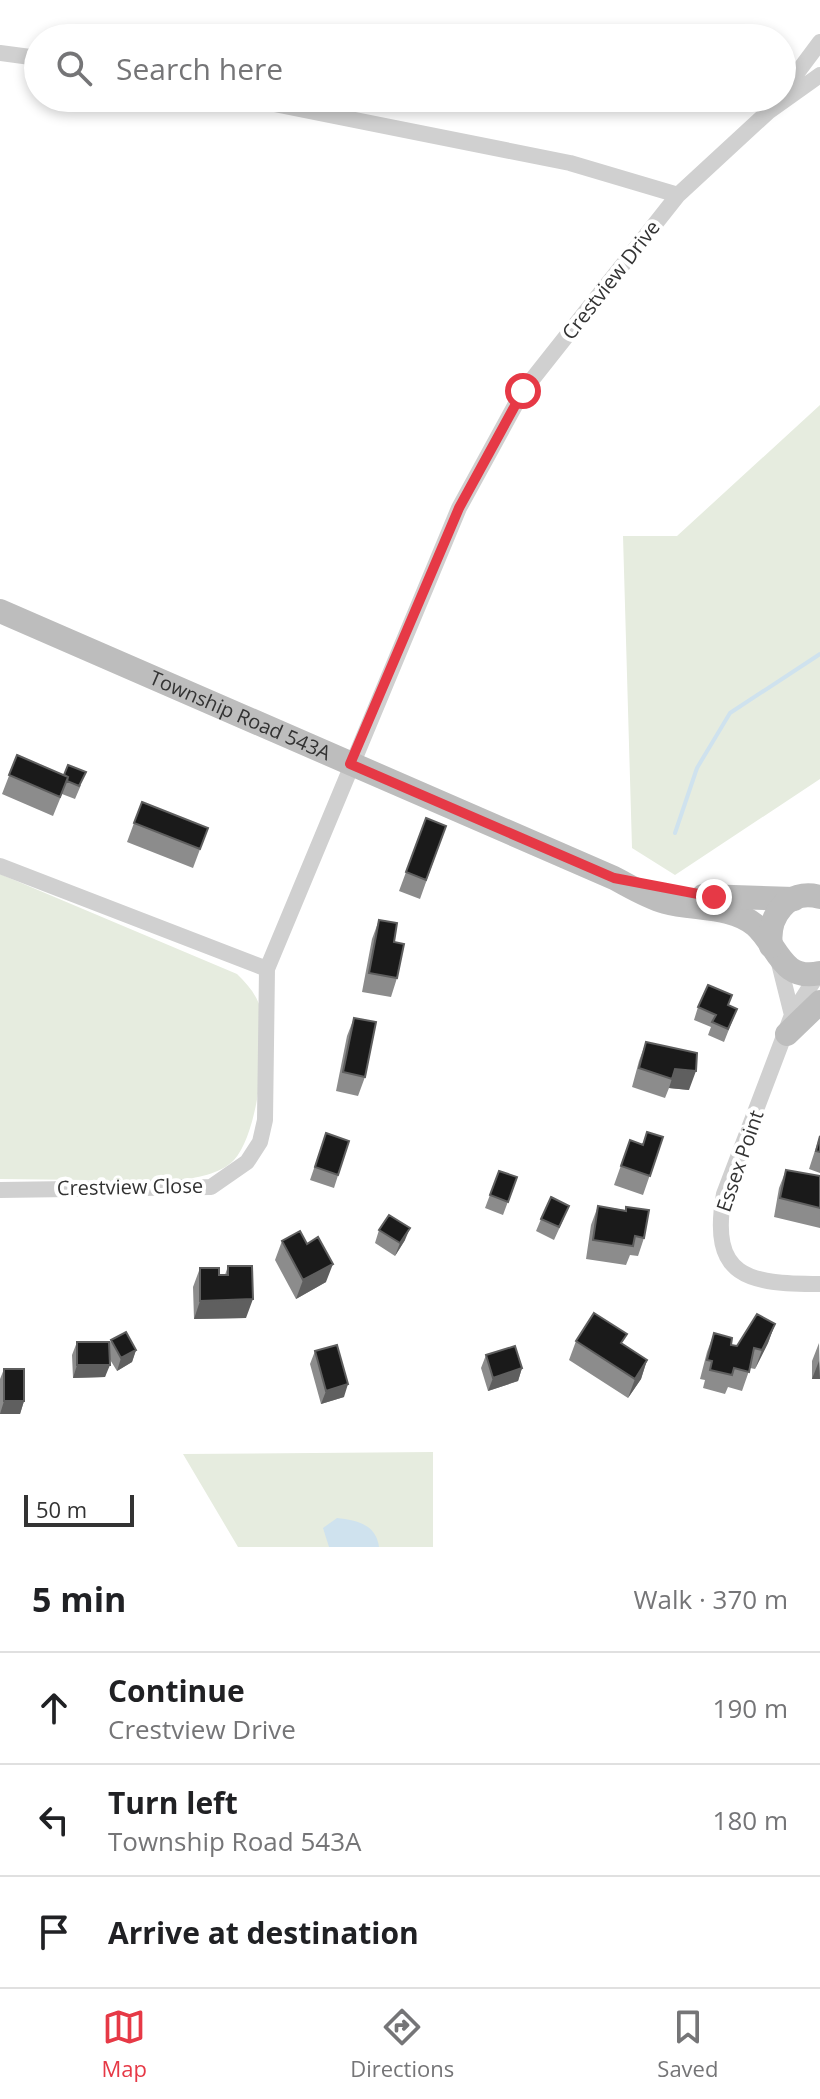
<!DOCTYPE html>
<meta charset="utf-8">
<style>
:root{--surface:#fff;--page:#f6f6f6;--text:#202124;--muted:#757577;--line:#e0e0e0;--accent:#e63946}
body{margin:0;font-family:"Open Sans",sans-serif;background:var(--page);color:var(--text)}
.scale{position:absolute;left:24px;bottom:20px;width:110px;box-sizing:border-box;padding-left:8px;border:4px solid #333;border-top:0;font-size:22px;line-height:28px;white-space:nowrap;color:#333;-webkit-text-stroke:6px #fff;paint-order:stroke}
.stop{position:absolute;width:24px;height:24px;margin:-18px;border:6px solid #e63946;border-radius:50%;background:#fff}
.stop.end{background:#e63946;border-color:#fff;box-shadow:0 2px 8px #0008}
.list{margin:0;padding:0;list-style:none}
h2{display:flex;justify-content:space-between;align-items:center;height:104px;margin:0;padding:0 32px;font-size:34px}
h2 small{font-size:26px;font-weight:400;color:var(--muted)}
.list li{display:grid;grid-template-columns:52px 1fr auto;gap:24px;align-items:center;box-sizing:border-box;height:112px;padding:0 32px;border-top:2px solid var(--line)}
.list b{display:block;font-size:30px;white-space:nowrap}
.list p{margin:0;font-size:26px;white-space:nowrap;color:var(--muted)}
.list em{font-size:26px;font-style:normal;color:var(--muted)}
.icon{flex:none;width:44px;height:44px;fill:none;stroke:currentColor;stroke-width:2;stroke-linecap:round;stroke-linejoin:round}
.map{position:relative;flex:none;width:820px;height:1547px;overflow:hidden}
.search{position:absolute;background:var(--surface);box-shadow:0 4px 12px #0003;left:24px;right:24px;top:24px;height:88px;display:flex;align-items:center;gap:20px;box-sizing:border-box;padding:0 28px;border-radius:44px;color:var(--muted);font-size:30px}
.sheet{height:440px;background:var(--surface)}
nav{display:flex;justify-content:space-around;align-items:center;box-sizing:border-box;height:112px;border-top:2px solid var(--line);background:var(--surface);font-size:22px;color:var(--muted)}
nav a{display:grid;justify-items:center;gap:4px}
nav .on{color:var(--accent)}
.map>svg:first-child{display:block}
.green{fill:#e6ecdf}
.water{fill:#cfe2ee}
.lines{fill:none;stroke-linecap:round;stroke-linejoin:round}
.stream{stroke:#cfe2ee;stroke-width:4}
.street{stroke:#d0d0d0;stroke-width:16}
.secondary{stroke:#bdbdbd;stroke-width:24}
.wall{fill:#8c8c8c}
.shaded-wall{fill:#5f5f5f}
.building{fill:#1a1a1a;stroke:#5f5f5f;stroke-width:2}
.route{stroke:#e63946;stroke-width:10}
.labels{text-anchor:middle;stroke-width:8;stroke-linejoin:round;paint-order:stroke}
.street-label{font-size:20px;fill:#333;stroke:#fff}
</style>
<div class="map">
<svg width="820" height="1547" viewBox="0 0 820 1547">
<rect width="100%" height="100%" fill="#fff"/>
<path class="green" d="M 820,405 L 820,779 L 675,875 L 632,848 L 623,536 L 677,536 Z
M 0,874 L 237,974 C 249,986 259,997 262,1015 C 266,1050 258,1134 234,1160 C 221,1174 195,1178 176,1181 L 0,1179 Z
M 433,1452 L 433,1547 L 238,1547 L 183,1454 Z"/>
<path class="water" d="M 337,1518 C 356,1520 376,1524 379,1547 L 329,1547 L 323,1528 Z"/>
<g class="lines">
<path class="stream" d="M 675,833 L 697,768 L 730,713 L 820,654"/>
<path class="street" d="M 0,53 L 38,58
M 782,93 L 820,42
M 245,98 L 570,163 L 678,195
M 0,866 L 267,969
M 778,959 L 792,1015
M 818,974 L 792,1015 L 724,1194 C 709,1278 748,1284 820,1284
M 0,1190 L 211,1187 L 247,1162 L 260,1142 L 265,1120 L 267,969 L 459,508 L 523,391 L 678,195 L 768,112 L 820,75"/>
<g class="secondary">
<path id="s1" d="M 0,611 L 614,878 C 631,887 647,897 665,902 C 694,910 731,905 755,925 C 778,945 781,982 820,973"/>
<path d="M 703,896 L 794,899"/>
<path d="M 771,946 C 767,917 787,888 820,897"/>
<path d="M 787,1034 L 820,1002"/>
</g>
</g>
<path class="wall" d="M 17,755 L 81,785 L 75,799 L 62,794 L 53,816 L 2,794 Z
M 426,818 L 446,826 L 420,899 L 399,891 Z
M 134,823 L 208,828 L 193,868 L 127,842 Z
M 379,920 L 394,942 L 397,978 L 391,997 L 362,992 L 372,939 Z
M 728,1006 L 737,1009 L 724,1042 L 708,1035 L 711,1027 L 694,1020 L 698,1007 Z
M 354,1018 L 365,1077 L 358,1096 L 336,1091 L 347,1036 Z
M 646,1042 L 689,1090 L 669,1088 L 665,1098 L 632,1087 L 639,1061 Z
M 326,1133 L 349,1141 L 334,1188 L 310,1180 Z
M 820,1135 L 820,1173 L 809,1169 Z
M 663,1137 L 643,1195 L 614,1185 L 630,1140 L 642,1144 Z
M 786,1170 L 820,1176 L 820,1228 L 774,1217 L 779,1188 Z
M 499,1171 L 517,1177 L 503,1215 L 485,1208 Z
M 598,1206 L 625,1210 L 626,1207 L 644,1238 L 638,1256 L 630,1255 L 626,1265 L 586,1259 L 591,1225 Z
M 564,1218 L 554,1240 L 536,1231 L 541,1219 Z
M 379,1230 L 405,1240 L 395,1256 L 375,1243 Z
M 282,1241 L 326,1282 L 296,1299 L 275,1260 Z
M 228,1266 L 246,1318 L 194,1319 L 193,1287 L 200,1268 L 219,1275 L 225,1275 Z
M 775,1324 L 768,1343 L 755,1369 L 750,1368 L 742,1391 L 728,1387 L 725,1394 L 703,1388 L 705,1380 L 700,1379 L 707,1352 L 714,1333 L 731,1345 L 737,1346 Z
M 111,1340 L 136,1350 L 132,1362 L 117,1371 L 109,1358 L 105,1377 L 73,1378 L 72,1355 L 77,1342 L 109,1345 Z
M 576,1341 L 623,1344 L 647,1360 L 641,1379 L 628,1398 L 569,1360 Z
M 819,1343 L 820,1379 L 812,1379 L 812,1361 Z
M 315,1351 L 344,1397 L 321,1404 L 310,1364 Z
M 486,1355 L 522,1368 L 518,1381 L 488,1391 L 481,1368 Z
M 4,1369 L 24,1401 L 20,1414 L 0,1414 L 0,1379 Z"/>
<path class="shaded-wall" d="M 675,1069 L 696,1071 L 689,1090 L 669,1088 Z
M 410,1228 L 405,1240 L 395,1256 L 400,1243 Z
M 333,1264 L 326,1282 L 296,1299 L 303,1280 Z
M 253,1299 L 246,1318 L 194,1319 L 200,1301 Z
M 775,1324 L 768,1343 L 755,1369 L 762,1350 Z
M 136,1350 L 132,1362 L 117,1371 L 121,1358 Z
M 647,1360 L 641,1379 L 628,1398 L 635,1379 Z
M 819,1361 L 820,1379 L 812,1379 Z
M 77,1365 L 110,1365 L 105,1377 L 73,1378 Z
M 522,1368 L 518,1381 L 488,1391 L 493,1378 Z
M 348,1384 L 344,1397 L 321,1404 L 326,1391 Z
M 4,1401 L 24,1401 L 20,1414 L 0,1414 Z"/>
<path class="building" d="M 17,755 L 68,777 L 60,797 L 9,775 Z
M 68,765 L 86,772 L 79,786 L 67,781 L 68,777 L 64,775 Z
M 142,802 L 208,828 L 200,849 L 134,823 Z
M 426,818 L 446,826 L 426,880 L 406,872 Z
M 379,920 L 397,923 L 394,942 L 404,944 L 397,978 L 369,973 Z
M 708,985 L 732,995 L 728,1005 L 737,1009 L 728,1029 L 712,1022 L 716,1015 L 698,1007 Z
M 354,1018 L 376,1022 L 365,1077 L 343,1072 Z
M 646,1042 L 697,1053 L 696,1071 L 675,1069 L 672,1079 L 639,1068 Z
M 647,1132 L 663,1137 L 650,1176 L 621,1166 L 630,1140 L 643,1145 Z
M 326,1133 L 349,1141 L 338,1175 L 315,1167 Z
M 820,1136 L 820,1152 L 816,1151 Z
M 786,1170 L 820,1176 L 820,1208 L 780,1198 Z
M 499,1171 L 517,1177 L 508,1202 L 490,1195 Z
M 551,1197 L 569,1206 L 559,1227 L 541,1219 Z
M 598,1206 L 626,1211 L 626,1207 L 649,1210 L 644,1238 L 635,1236 L 633,1246 L 593,1240 Z
M 389,1215 L 410,1228 L 400,1243 L 379,1230 Z
M 300,1231 L 307,1244 L 318,1237 L 333,1264 L 303,1280 L 282,1241 Z
M 228,1266 L 252,1266 L 253,1299 L 200,1301 L 200,1268 L 219,1268 L 219,1275 L 228,1275 Z
M 594,1313 L 627,1334 L 621,1343 L 647,1360 L 635,1379 L 576,1341 Z
M 757,1314 L 775,1324 L 762,1350 L 754,1348 L 749,1372 L 734,1368 L 732,1375 L 710,1370 L 712,1361 L 707,1360 L 714,1333 L 732,1338 L 731,1345 L 737,1346 Z
M 126,1332 L 136,1350 L 121,1358 L 111,1340 Z
M 77,1342 L 109,1342 L 110,1365 L 77,1365 Z
M 337,1345 L 348,1384 L 326,1391 L 315,1351 Z
M 515,1346 L 522,1368 L 493,1378 L 486,1355 Z
M 4,1369 L 24,1369 L 24,1401 L 4,1401 Z"/>
<g class="lines">
<path class="route" d="M 523,391 L 459,508 L 350,764 L 614,878 L 714,897"/>
</g>
<g class="labels">
<g class="street-label">
<text transform="translate(611 280) rotate(-52)" y="7">Crestview Drive</text>
<text dy="7" stroke="none"><textPath href="#s1" startOffset="262">Township Road 543A</textPath></text>
<text transform="translate(740 1161) rotate(-71)" y="7">Essex Point</text>
<text transform="translate(130 1187) rotate(-1)" y="7">Crestview Close</text>
</g>
</g>
</svg>
<div class="scale">50 m</div>
<div class="stop" style="left:523px;top:391px"></div>
<div class="stop end" style="left:714px;top:897px"></div>
<div class="search"><svg class="icon" aria-label="search" viewBox="0 0 24 24"><circle cx="10" cy="10" r="6"/><path d="M15 15l6 6"/></svg>Search here</div>
</div>
<section class="sheet">
<h2>5 min<small>Walk · 370 m</small></h2>
<ul class="list">
<li><svg class="icon" aria-label="ahead" viewBox="0 0 24 24"><path d="M12 20V5M6 11l6-6 6 6"/></svg><div><b>Continue</b><p>Crestview Drive</p></div><em>190 m</em></li>
<li><svg class="icon" aria-label="left" viewBox="0 0 24 24"><path d="M17 20v-9H6M10 6l-5 5 5 5"/></svg><div><b>Turn left</b><p>Township Road 543A</p></div><em>180 m</em></li>
<li><svg class="icon" aria-label="arrive" viewBox="0 0 24 24"><path d="M6 21V4h12l-3 4 3 4H6"/></svg><div><b>Arrive at destination</b></div></li>
</ul>
</section>
<nav>
<a class="on"><svg class="icon" aria-label="map" viewBox="0 0 24 24"><path d="M3 6l6-2 6 2 6-2v14l-6 2-6-2-6 2zM9 4v14M15 6v14"/></svg>Map</a>
<a><svg class="icon" aria-label="directions" viewBox="0 0 24 24"><path d="M12 3l9 9-9 9-9-9zM9 14v-3h6M13 9l2 2-2 2"/></svg>Directions</a>
<a><svg class="icon" aria-label="saved" viewBox="0 0 24 24"><path d="M7 4h10v16l-5-4-5 4z"/></svg>Saved</a>
</nav>
